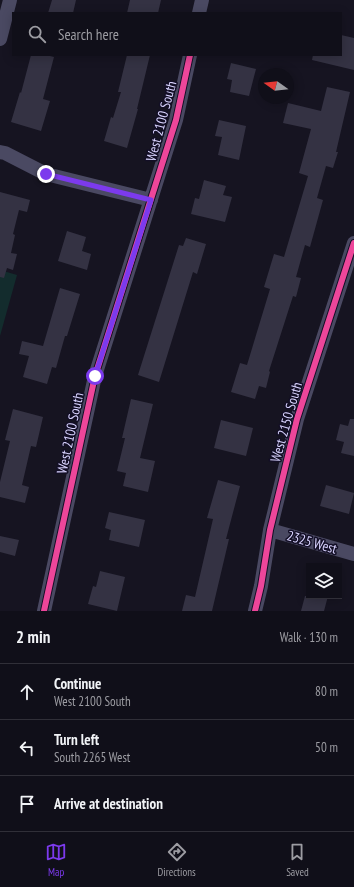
<!DOCTYPE html>
<meta charset="utf-8">
<style>
:root{--surface:#100f19;--page:#1e1d26;--text:#f1f3f6;--muted:#9c9ca2;--line:#302f38;--accent:#7c3aed}
body{margin:0;font-family:"PT Sans Narrow",sans-serif;background:var(--page);color:var(--text)}
.controls{position:absolute;right:12px;bottom:12px;display:grid;overflow:hidden;border-radius:0px;box-shadow:0 2px 10px #0003}
.controls button{width:36px;height:36px;display:grid;place-items:center;padding:0;border:0;border-bottom:1px solid var(--line);background:var(--surface);color:var(--text);font:20px sans-serif}
.compass{position:absolute;left:258px;top:68px;width:36px;height:36px;border-radius:50%;background:var(--surface);box-shadow:0 2px 10px #0003;rotate:285deg}
.stop{position:absolute;width:12px;height:12px;margin:-9px;border:3px solid #7c3aed;border-radius:50%;background:#fff}
.stop.end{background:#7c3aed;border-color:#fff;box-shadow:0 1px 4px #0008}
.list{margin:0;padding:0;list-style:none}
h2{display:flex;justify-content:space-between;align-items:center;height:52px;margin:0;padding:0 16px;font-size:17px}
h2 small{font-size:13px;font-weight:400;color:var(--muted)}
.list li{display:grid;grid-template-columns:26px 1fr auto;gap:12px;align-items:center;box-sizing:border-box;height:56px;padding:0 16px;border-top:1px solid var(--line)}
.list b{display:block;font-size:15px;white-space:nowrap}
.list p{margin:0;font-size:13px;white-space:nowrap;color:var(--muted)}
.list em{font-size:13px;font-style:normal;color:var(--muted)}
.icon{flex:none;width:22px;height:22px;fill:none;stroke:currentColor;stroke-width:2;stroke-linecap:round;stroke-linejoin:round}
.map{position:relative;flex:none;width:354px;height:611px;overflow:hidden}
.search{position:absolute;background:var(--surface);box-shadow:0 2px 10px #0003;left:12px;right:12px;top:12px;height:44px;display:flex;align-items:center;gap:10px;box-sizing:border-box;padding:0 14px;border-radius:0px;color:var(--muted);font-size:15px}
.sheet{height:220px;background:var(--surface)}
nav{display:flex;justify-content:space-around;align-items:center;box-sizing:border-box;height:56px;border-top:1px solid var(--line);background:var(--surface);font-size:11px;color:var(--muted)}
nav a{display:grid;justify-items:center;gap:2px}
nav .on{color:var(--accent)}
.map>svg:first-child{display:block}
.park{fill:#132c2d}
.building{fill:#343243}
.lines{fill:none;stroke-linecap:round;stroke-linejoin:round}
.street{stroke:#4a4962;stroke-width:14}
.cycleway-casing{stroke:#130f26;stroke-width:8}
.cycleway{stroke:#ed469a;stroke-width:6}
.route{stroke:#7c3aed;stroke-width:5}
.labels{text-anchor:middle;stroke-width:3;stroke-linejoin:round;paint-order:stroke}
.street-label{font-size:14px;fill:#d9d4ff;stroke:#130f26}
</style>
<div class="map">
<svg width="354" height="611" viewBox="0 0 354 611">
<rect width="100%" height="100%" fill="#161421"/>
<path class="park" d="M 0,270 L 17,275 L 0,336 Z"/>
<path class="building" d="M 52,0 L 76,0 L 73,13 L 48,13 Z
M 130,0 L 161,0 L 158,13 L 127,13 Z
M 341,35 L 354,38 L 354,70 L 312,60 L 313,55 L 341,55 Z
M 31,55 L 46,55 L 54,57 L 43,99 L 50,101 L 41,131 L 11,122 L 20,92 L 21,93 Z
M 127,55 L 150,55 L 137,109 L 138,109 L 127,148 L 104,141 L 111,117 L 113,118 L 121,92 L 118,92 Z
M 231,63 L 256,69 L 249,96 L 230,92 L 232,80 L 227,79 Z
M 327,87 L 350,92 L 336,152 L 338,152 L 333,168 L 326,166 L 317,198 L 323,200 L 310,247 L 305,245 L 296,277 L 301,278 L 296,297 L 293,296 L 269,371 L 270,372 L 266,388 L 259,386 L 255,399 L 231,392 L 240,363 L 247,365 L 270,289 L 264,287 L 274,254 L 284,257 L 308,176 L 299,173 L 311,129 L 283,123 L 288,103 L 321,111 Z
M 219,120 L 246,126 L 239,160 L 218,155 L 222,137 L 215,136 Z
M 204,180 L 226,186 L 223,195 L 232,197 L 225,222 L 191,214 L 195,198 L 199,199 Z
M 0,192 L 30,200 L 27,212 L 19,210 L 13,234 L 15,235 L 11,253 L 17,254 L 13,270 L 7,268 L 4,278 L 0,277 Z
M 67,231 L 86,237 L 82,251 L 91,254 L 87,270 L 58,261 Z
M 186,238 L 206,244 L 197,274 L 193,272 L 159,382 L 138,375 L 179,245 L 183,246 Z
M 60,288 L 80,294 L 67,336 L 65,336 L 56,368 L 52,367 L 47,384 L 23,377 L 29,356 L 19,354 L 22,341 L 43,346 Z
M 131,399 L 153,404 L 140,458 L 155,461 L 148,492 L 123,486 L 126,473 L 117,471 L 125,438 L 122,438 Z
M 13,409 L 43,417 L 36,447 L 31,446 L 22,485 L 29,487 L 25,503 L 0,497 L 0,482 L 10,441 L 5,440 Z
M 350,419 L 354,419 L 354,456 L 341,453 L 344,442 L 336,440 L 340,424 L 348,426 Z
M 221,420 L 253,428 L 246,456 L 214,448 Z
M 218,480 L 240,486 L 226,539 L 229,539 L 212,611 L 182,611 L 186,595 L 195,597 L 213,519 L 207,518 Z
M 326,485 L 354,493 L 349,514 L 320,506 Z
M 109,512 L 145,520 L 139,547 L 109,540 L 111,530 L 105,528 Z
M 0,536 L 19,540 L 15,556 L 0,552 Z
M 100,571 L 125,577 L 117,611 L 88,604 L 93,586 L 96,587 Z
M 305,596 L 328,596 L 324,611 L 301,611 Z"/>
<g class="lines">
<path class="street" d="M 199,13 L 202,0
M 0,39 L 10,0
M 0,152 L 5,153 L 46,174 L 151,200
M 270,530 L 354,554
M 44,611 L 95,376 L 176,120 L 190,55
M 255,611 L 261,586 L 270,530 L 297,419 L 354,243"/>
<g class="cycleway-casing">
<path id="cycleway" d="M 44,611 L 95,376 L 176,120 L 190,55
M 255,611 L 261,586 L 270,530 L 297,419 L 354,243"/>
</g>
<use href="#cycleway" class="cycleway"/>
</g>
<g class="lines">
<path class="route" d="M 46,174 L 151,200 L 95,376"/>
</g>
<g class="labels">
<g class="street-label">
<text transform="translate(161 121) rotate(-75)" y="5">West 2100 South</text>
<text transform="translate(286 422) rotate(-74)" y="5">West 2150 South</text>
<text transform="translate(70 433) rotate(-78)" y="5">West 2100 South</text>
<text transform="translate(312 542) rotate(16)" y="5">2325 West</text>
</g>
</g>
</svg>
<div class="controls">
<button><svg class="icon" aria-label="layers" viewBox="0 0 24 24"><path d="M12 4l9 5-9 5-9-5zM3 14l9 5 9-5"/></svg></button>
</div>
<svg class="compass" viewBox="-18 -18 36 36"><path d="M0-13l5 13h-10z" fill="#e53935"/><path d="M0 13l5-13h-10z" fill="#9c9ca2"/></svg>
<div class="stop" style="left:95px;top:376px"></div>
<div class="stop end" style="left:46px;top:174px"></div>
<div class="search"><svg class="icon" aria-label="search" viewBox="0 0 24 24"><circle cx="10" cy="10" r="6"/><path d="M15 15l6 6"/></svg>Search here</div>
</div>
<section class="sheet">
<h2>2 min<small>Walk · 130 m</small></h2>
<ul class="list">
<li><svg class="icon" aria-label="ahead" viewBox="0 0 24 24"><path d="M12 20V5M6 11l6-6 6 6"/></svg><div><b>Continue</b><p>West 2100 South</p></div><em>80 m</em></li>
<li><svg class="icon" aria-label="left" viewBox="0 0 24 24"><path d="M17 20v-9H6M10 6l-5 5 5 5"/></svg><div><b>Turn left</b><p>South 2265 West</p></div><em>50 m</em></li>
<li><svg class="icon" aria-label="arrive" viewBox="0 0 24 24"><path d="M6 21V4h12l-3 4 3 4H6"/></svg><div><b>Arrive at destination</b></div></li>
</ul>
</section>
<nav>
<a class="on"><svg class="icon" aria-label="map" viewBox="0 0 24 24"><path d="M3 6l6-2 6 2 6-2v14l-6 2-6-2-6 2zM9 4v14M15 6v14"/></svg>Map</a>
<a><svg class="icon" aria-label="directions" viewBox="0 0 24 24"><path d="M12 3l9 9-9 9-9-9zM9 14v-3h6M13 9l2 2-2 2"/></svg>Directions</a>
<a><svg class="icon" aria-label="saved" viewBox="0 0 24 24"><path d="M7 4h10v16l-5-4-5 4z"/></svg>Saved</a>
</nav>
